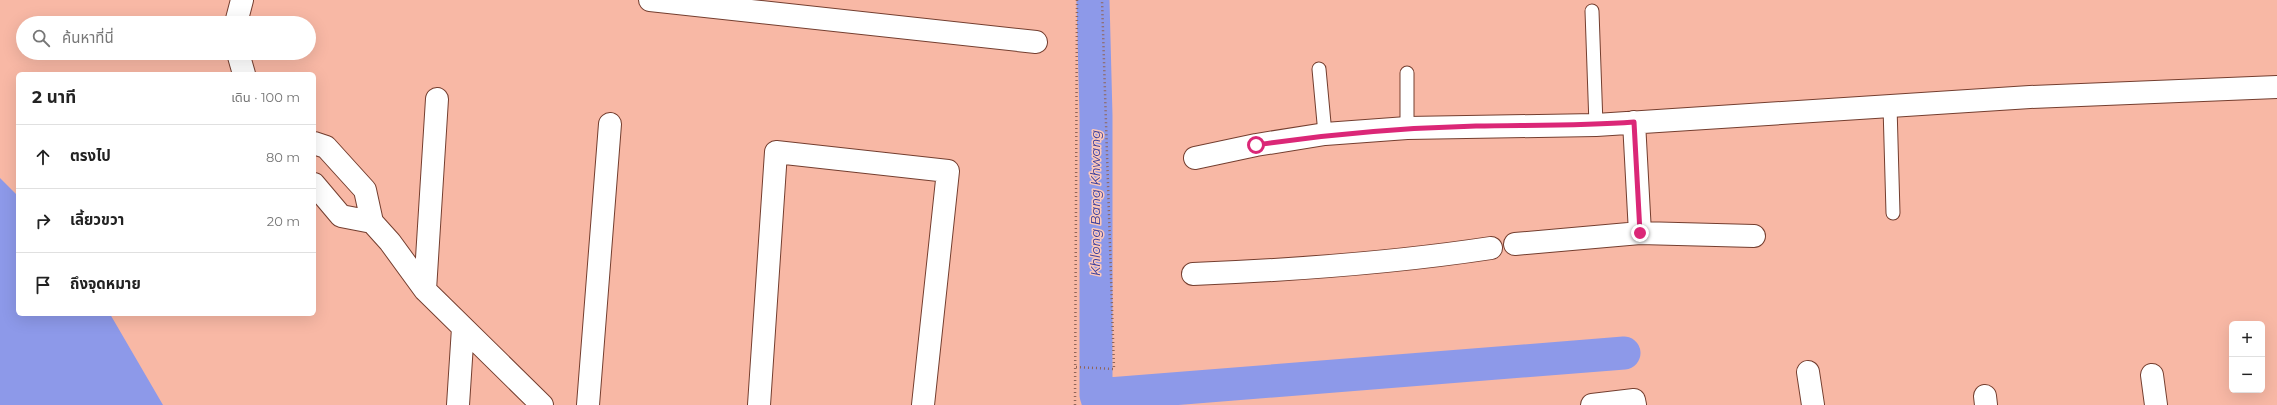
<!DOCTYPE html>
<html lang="th">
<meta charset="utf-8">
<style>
:root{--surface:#fff;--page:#f6f6f6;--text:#222;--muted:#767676;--line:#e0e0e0}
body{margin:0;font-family:Montserrat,"Noto Sans Thai",sans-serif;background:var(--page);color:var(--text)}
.controls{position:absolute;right:12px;bottom:12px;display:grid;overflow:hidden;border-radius:6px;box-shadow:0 4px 16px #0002}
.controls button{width:36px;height:36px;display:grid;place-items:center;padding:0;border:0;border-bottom:1px solid var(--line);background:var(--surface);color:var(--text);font:20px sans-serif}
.stop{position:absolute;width:12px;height:12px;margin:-9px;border:3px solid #db2777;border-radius:50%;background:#fff}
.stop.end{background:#db2777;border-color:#fff;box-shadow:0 1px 4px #0008}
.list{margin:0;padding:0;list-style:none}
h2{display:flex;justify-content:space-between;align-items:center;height:52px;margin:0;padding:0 16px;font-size:17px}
h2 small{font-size:13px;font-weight:400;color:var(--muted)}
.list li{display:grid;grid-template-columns:26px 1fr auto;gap:12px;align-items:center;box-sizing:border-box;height:64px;padding:0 16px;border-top:1px solid var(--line)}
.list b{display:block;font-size:15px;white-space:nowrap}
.list em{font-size:13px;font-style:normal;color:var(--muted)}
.icon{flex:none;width:22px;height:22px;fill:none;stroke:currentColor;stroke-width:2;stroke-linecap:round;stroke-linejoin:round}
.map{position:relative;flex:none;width:2277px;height:405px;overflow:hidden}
.search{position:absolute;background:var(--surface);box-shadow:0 4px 16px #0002;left:16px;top:16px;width:300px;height:44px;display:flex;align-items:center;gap:10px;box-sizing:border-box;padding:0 14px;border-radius:22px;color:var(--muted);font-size:15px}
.panel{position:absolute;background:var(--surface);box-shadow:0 4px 16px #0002;left:16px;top:72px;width:300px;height:244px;border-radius:6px}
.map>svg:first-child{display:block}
.water{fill:#8d99e9}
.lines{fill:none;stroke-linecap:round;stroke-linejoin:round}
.canal{stroke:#8d99e9;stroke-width:33}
.service-casing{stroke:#743e2f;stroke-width:15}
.minor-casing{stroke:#743e2f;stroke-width:24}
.path{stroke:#8f6458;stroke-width:2.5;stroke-dasharray:1 3;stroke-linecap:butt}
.service{stroke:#fff;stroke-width:13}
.minor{stroke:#fff;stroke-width:22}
.route{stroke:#db2777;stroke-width:5}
.labels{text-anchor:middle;stroke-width:3;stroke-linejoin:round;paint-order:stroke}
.water-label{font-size:13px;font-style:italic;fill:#3b3e9b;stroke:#fdc8b9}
</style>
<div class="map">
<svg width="2277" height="405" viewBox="0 0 2277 405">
<rect width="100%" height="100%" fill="#f8b8a5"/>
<path class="water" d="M 0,178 L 18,196 L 18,314 L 110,314 L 163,405 L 0,405 Z"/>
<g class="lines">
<path class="canal" d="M 1093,0 L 1096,116 L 1096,395 L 1099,405
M 1096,395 L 1624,353"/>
<g class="service-casing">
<path id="service" d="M 1592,11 L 1596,125
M 1319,69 L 1325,134
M 1890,106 L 1893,213
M 1407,128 L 1407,73"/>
</g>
<g class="minor-casing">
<path id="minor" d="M 650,0 L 1036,42
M 236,23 L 242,0
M 238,53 L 244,74
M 1634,122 L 1640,233 L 1754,236
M 314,143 L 326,147 L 365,190 L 372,222 L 390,242 L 425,290 L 542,405
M 1195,158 L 1256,145 L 1325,134 L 1407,128 L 1596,125 L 2030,97 L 2277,87
M 314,184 L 341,216 L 372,222
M 1515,244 L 1640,233
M 1193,274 C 1293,270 1392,263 1491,248
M 425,290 L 437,99
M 1808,372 L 1813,405
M 2152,375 L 2156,405
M 1985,396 L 1986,405
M 458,405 L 463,328
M 588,405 L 610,124
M 759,405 L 776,152 L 948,171 L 923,405
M 1592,405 L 1634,400 L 1635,405"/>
</g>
<path class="path" d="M 1076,367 L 1114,369 L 1102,0
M 1075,405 L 1077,0"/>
<use href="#service" class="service"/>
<use href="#minor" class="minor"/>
</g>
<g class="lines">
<path class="route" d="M 1256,145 C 1329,134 1402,128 1476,126 C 1529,125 1581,126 1634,122 L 1640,233"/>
</g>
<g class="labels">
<g class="water-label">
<text transform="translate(1095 203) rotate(-90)" y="5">Khlong Bang Khwang</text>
</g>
</g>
</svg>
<div class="controls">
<button>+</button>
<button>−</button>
</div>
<div class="stop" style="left:1256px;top:145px"></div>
<div class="stop end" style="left:1640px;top:233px"></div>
<div class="search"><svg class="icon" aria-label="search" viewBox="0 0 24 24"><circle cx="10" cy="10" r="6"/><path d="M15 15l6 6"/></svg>ค้นหาที่นี่</div>
<section class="panel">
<h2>2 นาที<small>เดิน · 100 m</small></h2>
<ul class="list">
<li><svg class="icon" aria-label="ahead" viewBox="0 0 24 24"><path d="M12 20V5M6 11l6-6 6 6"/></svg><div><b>ตรงไป</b></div><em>80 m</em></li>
<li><svg class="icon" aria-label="right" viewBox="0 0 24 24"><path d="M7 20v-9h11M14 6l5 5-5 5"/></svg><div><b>เลี้ยวขวา</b></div><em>20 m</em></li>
<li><svg class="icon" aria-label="arrive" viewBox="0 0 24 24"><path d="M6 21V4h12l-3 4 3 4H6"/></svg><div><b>ถึงจุดหมาย</b></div></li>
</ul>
</section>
</div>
